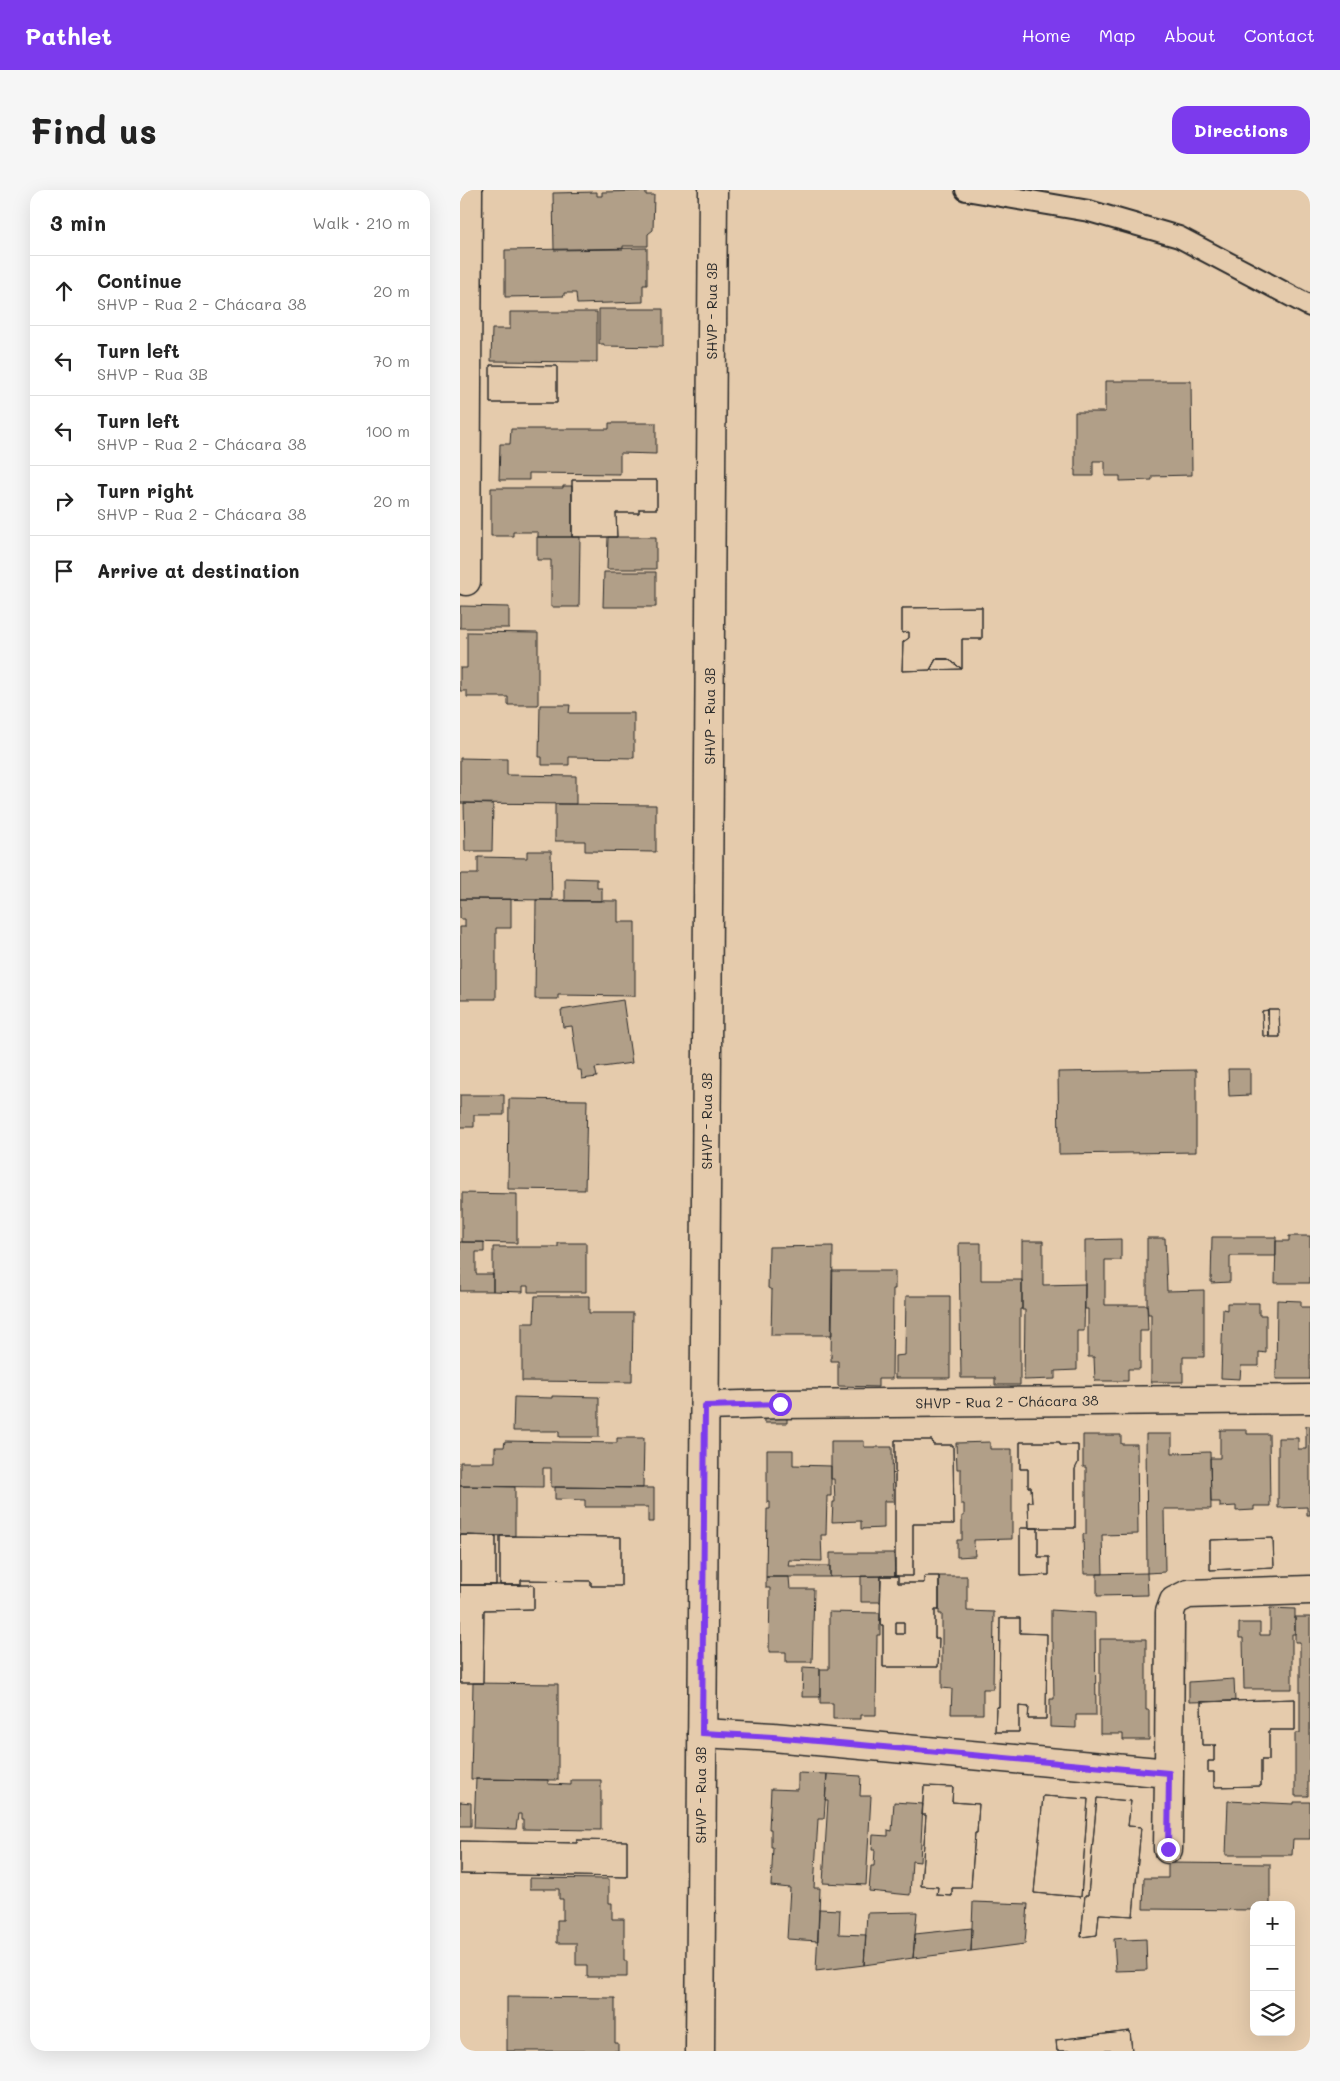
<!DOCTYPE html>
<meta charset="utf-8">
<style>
:root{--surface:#fff;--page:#f6f6f6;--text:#222;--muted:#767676;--line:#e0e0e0;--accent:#7c3aed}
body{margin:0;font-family:Mali,sans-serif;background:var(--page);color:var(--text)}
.controls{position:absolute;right:15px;bottom:15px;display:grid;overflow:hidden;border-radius:10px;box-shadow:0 5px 20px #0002}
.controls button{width:45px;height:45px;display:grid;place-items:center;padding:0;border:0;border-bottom:1px solid var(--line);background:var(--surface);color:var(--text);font:25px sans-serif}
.stop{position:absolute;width:15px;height:15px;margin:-11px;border:4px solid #7c3aed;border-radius:50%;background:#fff}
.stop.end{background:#7c3aed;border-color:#fff;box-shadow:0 1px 5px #0008}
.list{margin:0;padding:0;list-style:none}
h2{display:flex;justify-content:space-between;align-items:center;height:65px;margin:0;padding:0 20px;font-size:21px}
h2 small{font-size:16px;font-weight:400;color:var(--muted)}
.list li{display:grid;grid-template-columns:32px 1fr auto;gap:15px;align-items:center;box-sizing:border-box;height:70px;padding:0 20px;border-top:1px solid var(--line)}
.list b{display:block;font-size:19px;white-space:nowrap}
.list p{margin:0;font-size:16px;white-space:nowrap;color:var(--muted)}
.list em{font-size:16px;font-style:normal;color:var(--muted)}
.icon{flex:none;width:28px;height:28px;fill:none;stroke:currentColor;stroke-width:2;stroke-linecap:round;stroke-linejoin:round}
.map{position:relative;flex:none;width:850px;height:1861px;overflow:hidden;border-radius:15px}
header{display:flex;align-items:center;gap:30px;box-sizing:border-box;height:70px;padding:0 25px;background:var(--accent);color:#fff}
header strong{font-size:24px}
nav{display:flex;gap:28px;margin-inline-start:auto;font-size:18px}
.intro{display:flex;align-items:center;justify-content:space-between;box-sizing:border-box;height:120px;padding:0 30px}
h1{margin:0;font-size:35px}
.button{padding:12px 22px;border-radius:15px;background:var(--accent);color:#fff;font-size:18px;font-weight:700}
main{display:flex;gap:30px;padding:0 30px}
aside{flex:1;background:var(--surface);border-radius:15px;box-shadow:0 5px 20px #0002}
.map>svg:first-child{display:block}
.building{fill:#b19f88;stroke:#2b2b2b;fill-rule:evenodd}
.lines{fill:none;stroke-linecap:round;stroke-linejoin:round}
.lane-casing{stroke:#2b2b2b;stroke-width:24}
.street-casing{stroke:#2b2b2b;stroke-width:31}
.secondary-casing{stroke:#2b2b2b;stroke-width:31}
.lane{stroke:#e5cbac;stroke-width:20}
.street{stroke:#e5cbac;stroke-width:28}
.secondary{stroke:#e5cbac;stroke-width:28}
.route{stroke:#7c3aed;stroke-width:6}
.labels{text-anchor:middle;stroke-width:4.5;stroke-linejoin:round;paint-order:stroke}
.street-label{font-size:14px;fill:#2b2b2b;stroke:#e5cbac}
</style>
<header>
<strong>Pathlet</strong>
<nav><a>Home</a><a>Map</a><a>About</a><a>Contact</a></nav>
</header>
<div class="intro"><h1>Find us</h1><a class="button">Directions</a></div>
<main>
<aside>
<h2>3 min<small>Walk · 210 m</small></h2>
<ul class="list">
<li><svg class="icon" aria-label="ahead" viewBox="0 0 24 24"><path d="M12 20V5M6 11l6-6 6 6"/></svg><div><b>Continue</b><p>SHVP - Rua 2 - Chácara 38</p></div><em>20 m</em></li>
<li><svg class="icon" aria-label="left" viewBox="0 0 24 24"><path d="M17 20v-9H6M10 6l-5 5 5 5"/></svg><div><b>Turn left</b><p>SHVP - Rua 3B</p></div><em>70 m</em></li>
<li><svg class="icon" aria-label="left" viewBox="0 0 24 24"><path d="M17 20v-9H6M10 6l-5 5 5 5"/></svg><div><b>Turn left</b><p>SHVP - Rua 2 - Chácara 38</p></div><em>100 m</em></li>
<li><svg class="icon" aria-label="right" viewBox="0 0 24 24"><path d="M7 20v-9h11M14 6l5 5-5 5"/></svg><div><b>Turn right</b><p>SHVP - Rua 2 - Chácara 38</p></div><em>20 m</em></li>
<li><svg class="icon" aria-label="arrive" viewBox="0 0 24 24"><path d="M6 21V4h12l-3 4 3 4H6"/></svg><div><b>Arrive at destination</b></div></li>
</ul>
</aside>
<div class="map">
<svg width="850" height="1861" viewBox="0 0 850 1861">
<rect width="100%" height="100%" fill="#e5cbac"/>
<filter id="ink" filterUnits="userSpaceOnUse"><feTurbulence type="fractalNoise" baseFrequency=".02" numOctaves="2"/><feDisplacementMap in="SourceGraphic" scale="10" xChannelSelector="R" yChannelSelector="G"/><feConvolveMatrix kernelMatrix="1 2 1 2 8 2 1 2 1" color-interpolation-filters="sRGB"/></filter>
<g filter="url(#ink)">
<path class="building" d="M 186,1 L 186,5 L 194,5 L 193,40 L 188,44 L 188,56 L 163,56 L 163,59 L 94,60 L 93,3 L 137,2 L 137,6 L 142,6 L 142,2 Z
M 187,58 L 187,95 L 183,95 L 183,112 L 117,114 L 116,103 L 104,103 L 104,106 L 45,107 L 45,60 Z
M 139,119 L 203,119 L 203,157 L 144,156 L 144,154 L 139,154 Z
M 50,122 L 137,122 L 137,172 L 31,171 L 32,139 L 50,139 Z
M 30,175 L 97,176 L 97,213 L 30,213 Z
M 30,175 L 97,176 L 97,213 L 30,213 Z
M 645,191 L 731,191 L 732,285 L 692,286 L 692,290 L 660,291 L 660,286 L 645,286 L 645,271 L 633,271 L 633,286 L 615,286 L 615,222 L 645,222 Z
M 149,233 L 196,233 L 196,264 L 160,263 L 160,284 L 69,283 L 69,290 L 39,290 L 40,254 L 50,254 L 51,239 L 149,239 Z
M 112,290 L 197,290 L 197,319 L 179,319 L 179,323 L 156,323 L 157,347 L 112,347 Z
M 112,290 L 197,290 L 197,319 L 179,319 L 179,323 L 156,323 L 157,347 L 112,347 Z
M 103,296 L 112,296 L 112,347 L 78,347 L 78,342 L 53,342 L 53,346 L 31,346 L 31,298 L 103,298 Z
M 77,347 L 120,347 L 119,417 L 91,417 L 91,370 L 77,370 Z
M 148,347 L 196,347 L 196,379 L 147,379 Z
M 144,382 L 196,382 L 196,417 L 143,417 Z
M 0,416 L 49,417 L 49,438 L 0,438 Z
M 522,417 L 522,449 L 502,449 L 502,479 L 488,469 L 476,469 L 470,480 L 442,481 L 443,452 L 449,448 L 449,442 L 442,443 L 442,418 Z
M 522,417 L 522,449 L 502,449 L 502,479 L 488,469 L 476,469 L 470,480 L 442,481 L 443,452 L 449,448 L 449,442 L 442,443 L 442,418 Z
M 7,442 L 78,443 L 78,515 L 48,515 L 48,507 L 7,507 L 7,501 L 0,501 L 0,478 L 7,478 Z
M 476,469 L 488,469 L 502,479 L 470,480 Z
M 476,469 L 488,469 L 502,479 L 470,480 Z
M 80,515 L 110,515 L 109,523 L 174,523 L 174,568 L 109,567 L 109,575 L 82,575 L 82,567 L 79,567 Z
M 0,568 L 47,569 L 47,585 L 116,586 L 116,614 L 0,613 Z
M 4,613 L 33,614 L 32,661 L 5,661 Z
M 95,614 L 196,615 L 196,662 L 125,661 L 125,651 L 95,651 Z
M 67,661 L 91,661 L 92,710 L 0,709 L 0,684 L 18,684 L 18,667 L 67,668 Z
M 105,688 L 137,689 L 137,698 L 142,698 L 142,711 L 105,711 Z
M 0,709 L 51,709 L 51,738 L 36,738 L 36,809 L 0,809 L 0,737 L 5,737 L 5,729 L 0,729 Z
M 76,710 L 158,711 L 158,732 L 175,732 L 175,806 L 98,805 L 98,809 L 75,809 Z
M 163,810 L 172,873 L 135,878 L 137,887 L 122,889 L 121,880 L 118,880 L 112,836 L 103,837 L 101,820 Z
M 808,819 L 819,819 L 820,847 L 809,847 Z
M 808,819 L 819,819 L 820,847 L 809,847 Z
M 808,820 L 809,846 L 803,846 L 802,821 Z
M 808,820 L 809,846 L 803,846 L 802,821 Z
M 768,879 L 790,879 L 790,905 L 769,906 Z
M 736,880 L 736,962 L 599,964 L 598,882 Z
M 0,905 L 44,905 L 44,925 L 14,925 L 14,937 L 0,937 Z
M 49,909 L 127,910 L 125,1000 L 48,999 Z
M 2,1003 L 57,1004 L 57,1053 L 2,1052 Z
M 829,1046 L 850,1046 L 850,1093 L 815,1093 L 816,1051 L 829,1051 Z
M 752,1047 L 816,1047 L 816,1066 L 770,1066 L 770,1092 L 751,1093 Z
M 687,1048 L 705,1048 L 707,1101 L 744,1100 L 744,1167 L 723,1167 L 723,1192 L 691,1192 L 691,1124 L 688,1124 L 687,1115 Z
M 661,1049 L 661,1070 L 645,1070 L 645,1115 L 687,1115 L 688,1141 L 680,1141 L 680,1179 L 668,1179 L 668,1191 L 635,1191 L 634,1167 L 628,1167 L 628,1119 L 625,1119 L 625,1050 Z
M 562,1051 L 583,1051 L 583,1095 L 625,1094 L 624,1141 L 617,1141 L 617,1180 L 595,1181 L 595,1189 L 564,1190 L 565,1120 L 562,1120 Z
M 0,1052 L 24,1052 L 24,1062 L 16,1062 L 16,1084 L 33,1084 L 33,1101 L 0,1101 Z
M 98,1053 L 126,1053 L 126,1102 L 68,1102 L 68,1096 L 63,1096 L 63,1102 L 33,1101 L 33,1057 L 98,1057 Z
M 499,1053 L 521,1053 L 521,1090 L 562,1090 L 562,1119 L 560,1119 L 560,1195 L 535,1195 L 535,1188 L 501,1188 Z
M 373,1056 L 372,1145 L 311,1145 L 312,1100 L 308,1098 L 309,1057 Z
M 372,1081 L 435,1081 L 435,1099 L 433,1099 L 432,1189 L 418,1189 L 418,1197 L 378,1196 L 378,1171 L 371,1171 Z
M 75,1106 L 129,1106 L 129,1123 L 173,1123 L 172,1192 L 62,1191 L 62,1133 L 74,1133 Z
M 446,1106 L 490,1106 L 490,1188 L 435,1188 L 435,1166 L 445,1165 Z
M 817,1110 L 841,1111 L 841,1117 L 850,1117 L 850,1189 L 816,1189 Z
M 767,1113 L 799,1113 L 799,1125 L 806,1125 L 806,1163 L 799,1162 L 799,1176 L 781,1176 L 780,1189 L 761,1188 L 763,1119 L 767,1120 Z
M 303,1202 L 327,1202 L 327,1233 L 304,1233 Z
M 92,1206 L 139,1207 L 139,1247 L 99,1247 L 99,1241 L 53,1241 L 54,1207 L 92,1208 Z
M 846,1236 L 850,1236 L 850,1325 L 847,1325 L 847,1317 L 818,1318 L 818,1248 L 838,1248 L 838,1259 L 846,1259 Z
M 760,1240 L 787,1240 L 787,1244 L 809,1244 L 810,1316 L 794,1316 L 794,1320 L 776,1321 L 776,1316 L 760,1317 L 760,1312 L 751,1312 L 750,1268 L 760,1268 Z
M 686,1244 L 712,1244 L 712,1263 L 750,1262 L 751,1319 L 704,1319 L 705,1382 L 687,1383 Z
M 623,1245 L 661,1245 L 661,1254 L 677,1254 L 678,1344 L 642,1345 L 643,1384 L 624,1384 L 623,1344 L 626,1344 L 626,1277 L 623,1277 Z
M 157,1248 L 184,1248 L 183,1298 L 91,1297 L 91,1278 L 83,1278 L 83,1297 L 0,1296 L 0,1272 L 35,1272 L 35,1257 L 44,1257 L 45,1251 L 157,1253 Z
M 435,1250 L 472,1250 L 473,1255 L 493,1255 L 494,1334 L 453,1334 L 453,1386 L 435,1386 Z
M 435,1250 L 472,1250 L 473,1255 L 493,1255 L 494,1334 L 453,1334 L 453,1386 L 435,1386 Z
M 371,1251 L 404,1251 L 404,1257 L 432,1257 L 433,1311 L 424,1311 L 424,1338 L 401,1339 L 401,1331 L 372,1332 L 373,1312 L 375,1312 L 374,1289 L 371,1289 Z
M 530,1252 L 530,1259 L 552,1259 L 552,1349 L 514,1350 L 515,1366 L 497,1367 L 497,1350 L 502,1350 L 502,1326 L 504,1326 L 504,1314 L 501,1314 L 501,1279 L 497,1279 L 496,1253 Z
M 560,1252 L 600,1252 L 600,1255 L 618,1255 L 618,1273 L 615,1279 L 615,1338 L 569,1338 L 568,1312 L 572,1312 L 571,1297 L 568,1297 L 568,1279 L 560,1279 Z
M 560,1252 L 600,1252 L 600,1255 L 618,1255 L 618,1273 L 615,1279 L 615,1338 L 569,1338 L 568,1312 L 572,1312 L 571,1297 L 568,1297 L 568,1279 L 560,1279 Z
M 307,1260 L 333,1260 L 333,1275 L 371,1276 L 371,1306 L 367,1306 L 366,1345 L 361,1345 L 362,1371 L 329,1370 L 328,1376 L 370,1376 L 370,1387 L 306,1387 L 307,1319 L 310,1319 L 310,1312 L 307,1312 Z
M 0,1296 L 55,1297 L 55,1346 L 0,1345 Z
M 95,1297 L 194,1298 L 194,1332 L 188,1332 L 188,1317 L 125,1317 L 125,1310 L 95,1309 Z
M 560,1338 L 578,1338 L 578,1367 L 589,1367 L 589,1385 L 560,1386 Z
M 560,1338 L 578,1338 L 578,1367 L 589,1367 L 589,1385 L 560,1386 Z
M 0,1345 L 36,1346 L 36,1395 L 0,1395 Z
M 0,1345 L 36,1346 L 36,1395 L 0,1395 Z
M 40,1346 L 161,1347 L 161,1396 L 131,1396 L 131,1391 L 61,1390 L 61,1395 L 40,1395 Z
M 40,1346 L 161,1347 L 161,1396 L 131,1396 L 131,1391 L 61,1390 L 61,1395 L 40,1395 Z
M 813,1348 L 814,1377 L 750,1380 L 750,1350 Z
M 813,1348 L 814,1377 L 750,1380 L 750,1350 Z
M 370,1363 L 434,1363 L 435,1386 L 370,1387 Z
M 687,1383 L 688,1405 L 637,1406 L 637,1384 Z
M 401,1386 L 421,1386 L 420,1412 L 401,1412 Z
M 421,1386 L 438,1386 L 438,1393 L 464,1393 L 464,1386 L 479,1386 L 479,1420 L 475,1420 L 475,1448 L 479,1448 L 478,1477 L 423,1477 L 423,1435 L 420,1435 ZM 436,1432 L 444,1432 L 444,1444 L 436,1444 Z
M 421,1386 L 438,1386 L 438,1393 L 464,1393 L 464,1386 L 479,1386 L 479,1420 L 475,1420 L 475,1448 L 479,1448 L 478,1477 L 423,1477 L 423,1435 L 420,1435 ZM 436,1432 L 444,1432 L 444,1444 L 436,1444 Z
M 479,1386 L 507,1386 L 507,1421 L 534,1422 L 533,1499 L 523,1499 L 523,1524 L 491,1524 L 492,1499 L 482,1498 L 482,1424 L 479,1424 Z
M 306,1387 L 329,1387 L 330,1399 L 354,1399 L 352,1472 L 326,1472 L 326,1462 L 309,1462 L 310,1398 L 306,1398 Z
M 0,1395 L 74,1395 L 74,1419 L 24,1420 L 23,1493 L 0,1493 Z
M 0,1395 L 74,1395 L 74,1419 L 24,1420 L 23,1493 L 0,1493 Z
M 810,1418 L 835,1419 L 835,1444 L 832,1444 L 832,1499 L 784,1499 L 783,1448 L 779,1448 L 779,1433 L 800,1433 L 800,1445 L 810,1445 Z
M 591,1420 L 635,1423 L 636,1525 L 616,1525 L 616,1538 L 590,1537 L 590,1509 L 594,1509 L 593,1452 L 591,1452 Z
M 369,1422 L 420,1423 L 420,1445 L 417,1445 L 416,1525 L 401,1525 L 401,1529 L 373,1529 L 373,1513 L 360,1513 L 360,1479 L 369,1479 Z
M 835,1427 L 850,1427 L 850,1580 L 848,1580 L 848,1606 L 835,1606 L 835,1543 L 840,1543 L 840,1452 L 835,1452 Z
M 540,1428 L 560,1428 L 560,1443 L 587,1444 L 586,1529 L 568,1529 L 569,1517 L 559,1516 L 559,1542 L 535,1542 L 536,1517 L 539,1517 Z
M 540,1428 L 560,1428 L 560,1443 L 587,1444 L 586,1529 L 568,1529 L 569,1517 L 559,1516 L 559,1542 L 535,1542 L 536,1517 L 539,1517 Z
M 640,1449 L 686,1449 L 686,1520 L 689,1520 L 689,1550 L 663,1550 L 663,1544 L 640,1544 Z
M 343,1477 L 360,1478 L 360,1507 L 342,1507 Z
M 774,1489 L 775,1511 L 729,1512 L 729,1492 Z
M 13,1493 L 98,1494 L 98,1590 L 11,1589 Z
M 835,1509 L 835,1540 L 809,1540 L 809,1570 L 801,1570 L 801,1596 L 754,1597 L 754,1582 L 748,1582 L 748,1571 L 754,1571 L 754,1556 L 757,1555 L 742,1555 L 741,1512 Z
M 835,1509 L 835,1540 L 809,1540 L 809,1570 L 801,1570 L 801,1596 L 754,1597 L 754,1582 L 748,1582 L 748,1571 L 754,1571 L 754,1556 L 757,1555 L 742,1555 L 741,1512 Z
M 338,1583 L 367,1584 L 364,1629 L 358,1629 L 354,1698 L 360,1698 L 358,1751 L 327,1749 L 330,1698 L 311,1696 L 313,1657 L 311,1657 L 311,1639 L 309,1639 L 311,1599 L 338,1600 Z
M 367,1584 L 401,1586 L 400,1606 L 411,1606 L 406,1695 L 363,1693 L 368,1610 L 365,1610 Z
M 16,1589 L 88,1590 L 88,1594 L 111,1595 L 111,1590 L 141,1590 L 141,1640 L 63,1639 L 63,1630 L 61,1630 L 61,1624 L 58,1624 L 56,1639 L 14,1638 Z
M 464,1596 L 493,1597 L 492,1612 L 519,1614 L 517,1643 L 515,1643 L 511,1698 L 492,1698 L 492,1706 L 477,1705 L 478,1697 L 461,1696 L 466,1625 L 462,1625 Z
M 464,1596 L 493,1597 L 492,1612 L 519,1614 L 517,1643 L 515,1643 L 511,1698 L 492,1698 L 492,1706 L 477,1705 L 478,1697 L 461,1696 L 466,1625 L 462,1625 Z
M 583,1606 L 628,1609 L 621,1707 L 574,1703 Z
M 583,1606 L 628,1609 L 621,1707 L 574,1703 Z
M 637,1608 L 671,1611 L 668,1636 L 681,1637 L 673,1726 L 639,1724 L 637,1745 L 621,1747 L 625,1705 L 628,1705 Z
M 637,1608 L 671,1611 L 668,1636 L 681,1637 L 673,1726 L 639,1724 L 637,1745 L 621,1747 L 625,1705 L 628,1705 Z
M 768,1611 L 834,1614 L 834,1612 L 850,1612 L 850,1649 L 833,1649 L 832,1665 L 766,1665 Z
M 0,1612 L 11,1613 L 11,1636 L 0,1636 Z
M 434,1612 L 463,1614 L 460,1672 L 452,1671 L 450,1705 L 409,1701 L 411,1676 L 414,1676 L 415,1660 L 412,1660 L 413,1645 L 428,1646 L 428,1640 L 432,1641 Z
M 117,1650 L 167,1651 L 167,1687 L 0,1684 L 0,1651 L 117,1653 Z
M 117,1650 L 167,1651 L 167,1687 L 0,1684 L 0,1651 L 117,1653 Z
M 708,1673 L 810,1674 L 810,1715 L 794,1715 L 794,1720 L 683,1719 L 684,1688 L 708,1688 Z
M 70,1688 L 149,1689 L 149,1713 L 152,1713 L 152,1729 L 164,1729 L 164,1771 L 167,1771 L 167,1787 L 127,1787 L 127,1775 L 116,1775 L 116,1753 L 97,1753 L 97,1730 L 103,1730 L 103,1709 L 99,1709 L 99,1699 L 70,1699 Z
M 513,1712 L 568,1714 L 565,1754 L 511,1761 Z
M 359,1719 L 380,1720 L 379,1744 L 406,1745 L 404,1775 L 356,1781 Z
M 457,1722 L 453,1768 L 404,1775 L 407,1723 Z
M 512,1738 L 511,1761 L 453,1768 L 455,1744 Z
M 666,1748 L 666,1750 L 686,1749 L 687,1780 L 656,1781 L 654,1749 Z
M 47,1807 L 155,1808 L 155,1853 L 158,1853 L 158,1861 L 47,1861 Z
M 670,1841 L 672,1861 L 597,1861 L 596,1850 Z
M 670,1841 L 672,1861 L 597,1861 L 596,1850 Z"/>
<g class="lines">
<g class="lane-casing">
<path id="lane" d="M 506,0 L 629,21 L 719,47 L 850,116"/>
</g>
<g class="street-casing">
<path id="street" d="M 6,391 L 8,0
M 245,1216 L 320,1214 L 850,1209
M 242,1543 L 313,1547 L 709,1583 L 710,1422 L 714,1411 L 728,1404 L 850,1400
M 708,1659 L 709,1583"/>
</g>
<g class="secondary-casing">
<path id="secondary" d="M 240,1861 L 253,0"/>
</g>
<use href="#lane" class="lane"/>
<use href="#street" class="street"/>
<use href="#secondary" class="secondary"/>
</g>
</g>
<g class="lines" filter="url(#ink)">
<path class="route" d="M 320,1214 L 245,1216 L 242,1543 L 313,1547 L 709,1583 L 708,1659"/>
</g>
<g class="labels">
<g class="street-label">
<text transform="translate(252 121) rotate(-90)" y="5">SHVP - Rua 3B</text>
<text transform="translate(250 526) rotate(-90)" y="5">SHVP - Rua 3B</text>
<text transform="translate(247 931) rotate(-90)" y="5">SHVP - Rua 3B</text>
<text transform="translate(547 1212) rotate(-1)" y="5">SHVP - Rua 2 - Chácara 38</text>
<text transform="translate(241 1605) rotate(-90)" y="5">SHVP - Rua 3B</text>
</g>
</g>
</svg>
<div class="controls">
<button>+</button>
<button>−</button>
<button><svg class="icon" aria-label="layers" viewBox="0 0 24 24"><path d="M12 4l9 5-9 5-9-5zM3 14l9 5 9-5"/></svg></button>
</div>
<div class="stop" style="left:320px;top:1214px"></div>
<div class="stop end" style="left:708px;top:1659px"></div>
</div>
</main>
